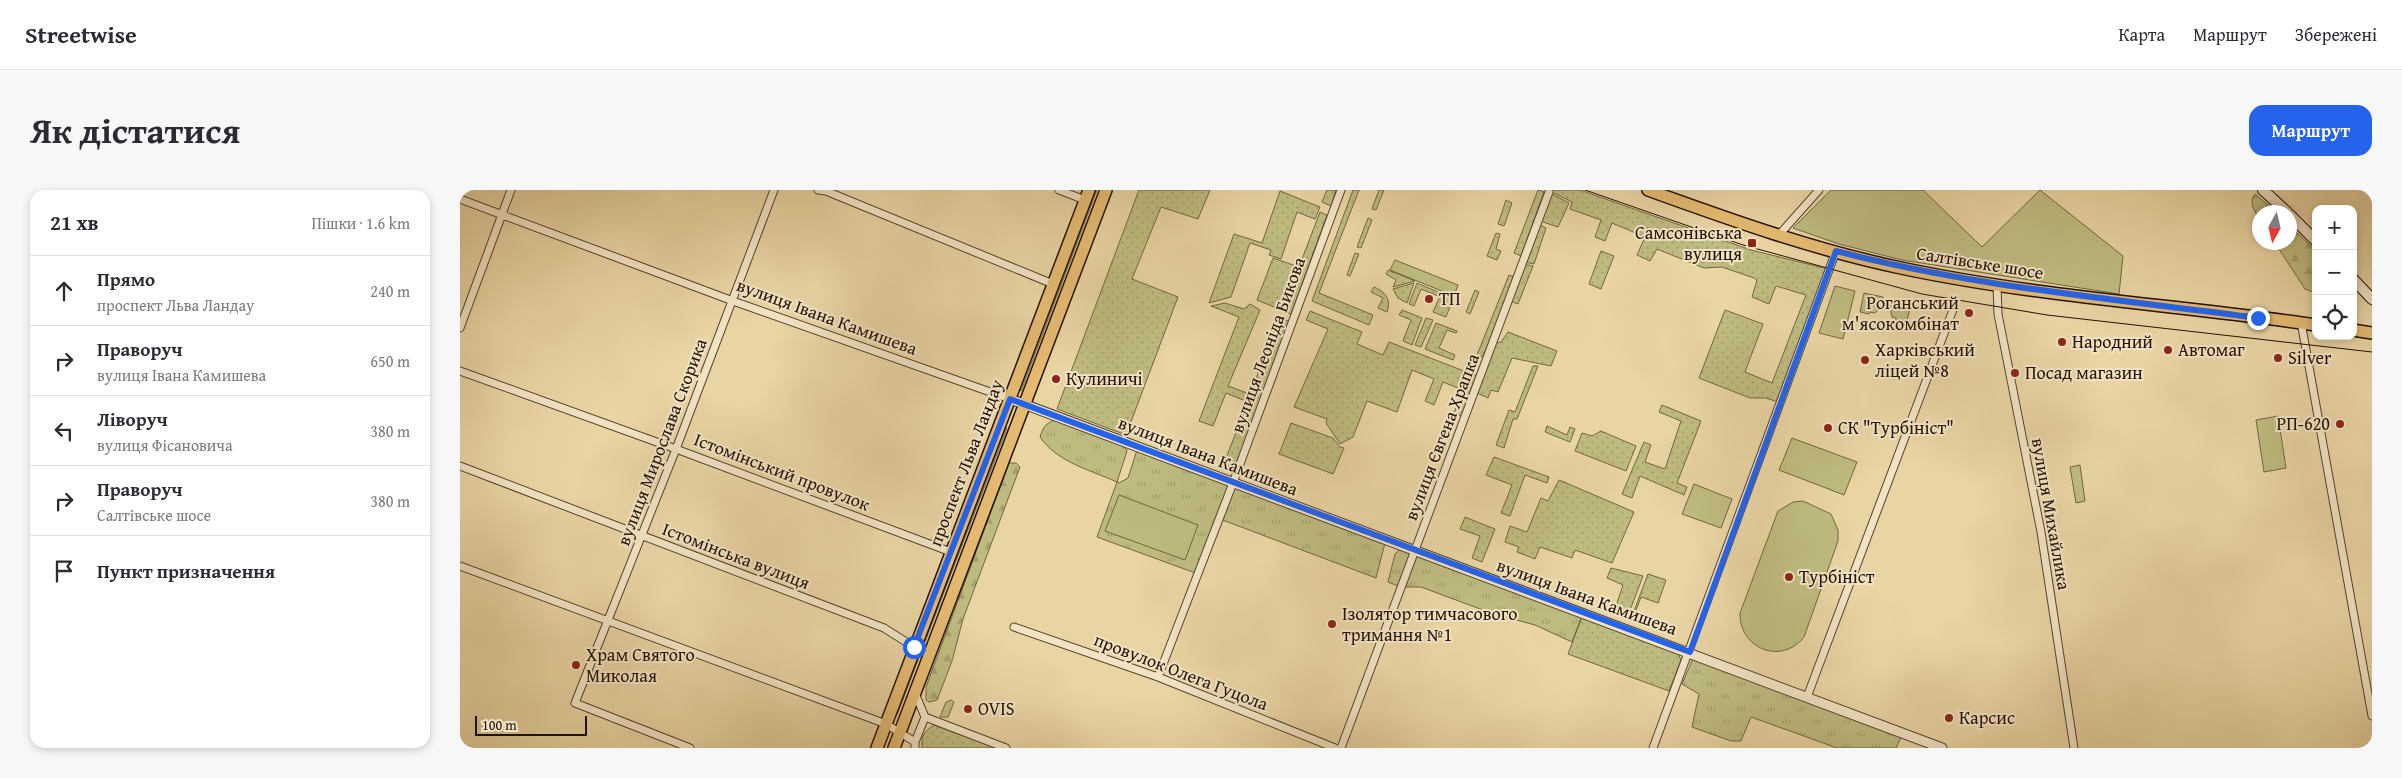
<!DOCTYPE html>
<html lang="uk">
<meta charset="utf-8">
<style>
:root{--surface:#fff;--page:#f7f7f7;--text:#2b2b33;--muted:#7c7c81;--line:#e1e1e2;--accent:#2563eb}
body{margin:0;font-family:"Gentium Book Plus",serif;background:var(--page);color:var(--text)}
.controls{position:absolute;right:15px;top:15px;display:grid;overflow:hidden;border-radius:10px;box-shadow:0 2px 8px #0003}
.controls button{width:45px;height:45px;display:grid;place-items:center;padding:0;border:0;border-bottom:1px solid var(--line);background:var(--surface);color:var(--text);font:25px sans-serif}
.compass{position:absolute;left:1792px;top:15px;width:45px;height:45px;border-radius:50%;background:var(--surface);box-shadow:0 2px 8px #0003;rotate:188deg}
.scale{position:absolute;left:15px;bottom:12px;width:112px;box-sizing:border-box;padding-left:5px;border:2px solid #241200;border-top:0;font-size:14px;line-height:18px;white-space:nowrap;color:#241200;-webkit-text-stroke:4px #f1e3c4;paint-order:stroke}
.stop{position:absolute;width:15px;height:15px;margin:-11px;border:4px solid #2563eb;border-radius:50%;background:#fff}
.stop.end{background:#2563eb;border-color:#fff;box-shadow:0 1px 5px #0008}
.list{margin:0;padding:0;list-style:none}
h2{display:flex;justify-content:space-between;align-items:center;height:65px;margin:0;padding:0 20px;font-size:21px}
h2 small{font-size:16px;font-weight:400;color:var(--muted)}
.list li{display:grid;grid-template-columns:32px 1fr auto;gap:15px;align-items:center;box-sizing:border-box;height:70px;padding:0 20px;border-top:1px solid var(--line)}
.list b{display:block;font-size:19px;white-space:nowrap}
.list p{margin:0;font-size:16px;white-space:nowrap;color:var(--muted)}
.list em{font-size:16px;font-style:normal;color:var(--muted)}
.icon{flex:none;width:28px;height:28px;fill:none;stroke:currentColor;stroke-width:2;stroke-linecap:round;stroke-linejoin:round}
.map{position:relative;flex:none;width:1912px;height:558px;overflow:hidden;border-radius:15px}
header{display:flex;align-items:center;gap:30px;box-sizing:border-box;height:70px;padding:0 25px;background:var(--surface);border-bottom:1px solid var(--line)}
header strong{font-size:24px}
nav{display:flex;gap:28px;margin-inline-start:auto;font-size:18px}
.intro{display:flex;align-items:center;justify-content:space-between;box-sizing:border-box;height:120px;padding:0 30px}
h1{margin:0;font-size:35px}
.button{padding:12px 22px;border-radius:15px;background:var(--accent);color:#fff;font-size:18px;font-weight:700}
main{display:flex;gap:30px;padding:0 30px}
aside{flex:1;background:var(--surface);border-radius:15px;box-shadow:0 2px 8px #0003}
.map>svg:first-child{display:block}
.grass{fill:url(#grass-tufts);stroke:#716640}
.forest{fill:url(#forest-firs);stroke:#716640}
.park{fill:#bebb80;stroke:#716640}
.garden{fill:url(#garden-dots);stroke:#716640}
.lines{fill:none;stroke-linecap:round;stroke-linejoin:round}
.minor-casing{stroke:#554229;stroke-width:9}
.tertiary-casing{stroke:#554229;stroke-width:11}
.secondary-casing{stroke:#241200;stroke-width:12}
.primary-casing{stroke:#241200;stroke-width:14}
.minor{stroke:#f1e3c4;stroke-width:7}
.tertiary{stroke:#f1e3c4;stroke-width:9}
.secondary{stroke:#f1e3c4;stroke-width:10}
.primary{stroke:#e4ba72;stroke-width:11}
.tram{stroke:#241200;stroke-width:1}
.route{stroke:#2563eb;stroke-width:6}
.poi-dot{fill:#8f2418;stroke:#f1e3c4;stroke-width:2}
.labels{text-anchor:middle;stroke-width:4;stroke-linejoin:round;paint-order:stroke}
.poi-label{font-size:18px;fill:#241200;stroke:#f1e3c4;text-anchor:start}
.street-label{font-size:18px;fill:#241200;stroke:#f1e3c4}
</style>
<header>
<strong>Streetwise</strong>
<nav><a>Карта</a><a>Маршрут</a><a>Збережені</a></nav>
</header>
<div class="intro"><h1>Як дістатися</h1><a class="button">Маршрут</a></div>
<main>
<aside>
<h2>21 хв<small>Пішки · 1.6 km</small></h2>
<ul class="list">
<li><svg class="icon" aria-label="ahead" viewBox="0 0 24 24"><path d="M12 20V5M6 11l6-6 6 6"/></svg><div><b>Прямо</b><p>проспект Льва Ландау</p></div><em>240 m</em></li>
<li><svg class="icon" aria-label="right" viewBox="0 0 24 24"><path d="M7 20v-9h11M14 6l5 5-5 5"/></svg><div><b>Праворуч</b><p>вулиця Івана Камишева</p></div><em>650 m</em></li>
<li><svg class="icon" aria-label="left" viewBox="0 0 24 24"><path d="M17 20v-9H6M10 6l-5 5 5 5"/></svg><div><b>Ліворуч</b><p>вулиця Фісановича</p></div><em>380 m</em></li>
<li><svg class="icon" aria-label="right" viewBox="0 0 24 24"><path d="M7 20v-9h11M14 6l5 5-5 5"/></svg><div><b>Праворуч</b><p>Салтівське шосе</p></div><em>380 m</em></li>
<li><svg class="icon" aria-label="arrive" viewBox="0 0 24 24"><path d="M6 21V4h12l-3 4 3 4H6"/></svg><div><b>Пункт призначення</b></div></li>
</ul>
</aside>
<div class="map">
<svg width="1912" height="558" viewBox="0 0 1912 558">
<defs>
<pattern id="grass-tufts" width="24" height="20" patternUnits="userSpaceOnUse" patternTransform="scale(1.25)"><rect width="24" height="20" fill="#bebb80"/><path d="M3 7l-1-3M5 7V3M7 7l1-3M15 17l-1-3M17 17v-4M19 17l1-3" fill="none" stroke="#a3a06d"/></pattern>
<pattern id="forest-firs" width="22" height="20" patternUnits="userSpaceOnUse" patternTransform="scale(1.25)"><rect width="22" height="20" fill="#bebb80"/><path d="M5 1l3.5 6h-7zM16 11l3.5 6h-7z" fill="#a3a06d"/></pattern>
<pattern id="garden-dots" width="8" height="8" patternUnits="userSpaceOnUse" patternTransform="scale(1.25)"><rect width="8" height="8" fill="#bebb80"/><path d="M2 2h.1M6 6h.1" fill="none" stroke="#a3a06d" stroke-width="1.8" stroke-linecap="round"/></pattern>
</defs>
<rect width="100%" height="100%" fill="#e9d4a4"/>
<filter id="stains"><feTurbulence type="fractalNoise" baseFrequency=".004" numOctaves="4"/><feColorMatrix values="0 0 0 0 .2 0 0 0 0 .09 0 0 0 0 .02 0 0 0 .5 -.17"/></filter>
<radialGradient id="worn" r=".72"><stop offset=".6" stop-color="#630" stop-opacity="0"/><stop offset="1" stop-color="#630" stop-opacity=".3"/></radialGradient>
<path class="grass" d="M 632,0 L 637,0 L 561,201 L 558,199 Z
M 1404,103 L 1423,107 L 1422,116 L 1415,123 L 1410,122 L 1409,124 L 1400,122 Z
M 1432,110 L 1451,115 L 1446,134 L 1436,132 L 1436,128 L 1432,127 L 1430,118 Z
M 601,228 L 662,251 L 667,261 L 657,292 L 659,293 L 668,288 L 678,257 L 926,349 L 916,388 L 760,329 L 738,384 L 637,347 L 657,292 C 630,280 597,272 580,247 C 584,234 588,232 601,228 Z
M 543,236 L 547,238 L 437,525 L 434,523 Z
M 943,356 L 1123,423 L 1112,452 L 1075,435 L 1031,423 L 961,397 L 941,397 L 928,392 L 935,364 Z
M 1235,464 L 1443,543 L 1436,558 L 1377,558 L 1291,527 L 1281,551 L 1271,551 L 1232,537 L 1239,504 L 1222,494 Z
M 491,510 L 494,512 L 488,527 L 480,527 L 486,512 Z"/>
<path class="forest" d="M 1795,4 L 1816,22 L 1800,22 L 1799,29 C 1795,21 1788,13 1795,4 Z
M 1830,36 L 1856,61 L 1856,103 L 1845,99 L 1815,53 L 1830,52 Z
M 549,273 L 556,273 L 560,277 L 503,429 L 492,471 L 477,510 L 469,512 L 466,510 L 466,497 Z"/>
<path class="park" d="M 1371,0 L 1463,0 L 1522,57 L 1580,0 L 1663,66 L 1659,104 L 1442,70 L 1379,54 L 1333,38 Z
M 935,70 L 998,95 L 994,106 L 930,80 Z
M 1375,96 L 1395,101 L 1383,149 L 1359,143 Z
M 1818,226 L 1826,278 L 1804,282 L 1796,230 Z
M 1332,248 L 1397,272 L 1384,305 L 1319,280 Z
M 1620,275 L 1625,311 L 1616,313 L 1610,277 Z
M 1234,294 L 1272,309 L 1261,338 L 1222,324 Z
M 659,305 L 738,335 L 725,370 L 645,341 Z
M 1343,311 L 1371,324 L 1378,340 L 1378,351 L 1344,447 C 1321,476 1279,458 1280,423 L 1318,321 L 1333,312 Z"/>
<path class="garden" d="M 679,0 L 750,0 L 738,29 L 701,17 L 672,89 L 718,107 L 666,245 L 597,219 Z
M 867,0 L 876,0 L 871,16 L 862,12 Z
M 893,0 L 899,0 L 859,103 L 913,125 L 909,135 L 852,111 Z
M 919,0 L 924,0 L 916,20 L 912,19 Z
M 1078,0 L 1084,2 L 1061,66 L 1054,63 Z
M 1088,0 L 1120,0 L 1291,60 L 1368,79 L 1318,212 L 1306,208 L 1290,208 L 1239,188 L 1265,120 L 1303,134 L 1285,182 L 1312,193 L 1346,105 L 1316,96 L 1309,114 L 1292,107 L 1297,90 L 1294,88 L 1262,77 L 1244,78 L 1197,59 L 1190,71 L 1177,65 L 1185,47 L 1152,33 L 1145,51 L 1135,47 L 1141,30 L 1110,19 L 1112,12 Z
M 820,1 L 860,17 L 855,29 L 837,22 L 821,69 L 809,65 L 811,60 L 790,53 L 771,107 L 749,113 L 774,44 L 802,53 Z
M 1090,3 L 1109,13 L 1098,37 L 1080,31 Z
M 1046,10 L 1052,13 L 1044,36 L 1038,34 Z
M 860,22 L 867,25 L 831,124 L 797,110 L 813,68 L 839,77 Z
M 908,28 L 912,30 L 901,58 L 897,57 Z
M 1078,34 L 1086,38 L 1074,74 L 1065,72 Z
M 1036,43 L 1040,44 L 1036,59 L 1041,61 L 1037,70 L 1027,66 Z
M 1141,61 L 1154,66 L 1141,99 L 1129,94 Z
M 895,63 L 899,64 L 890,86 L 887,85 Z
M 1064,74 L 1073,76 L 1058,114 L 1050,111 Z
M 928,80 L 955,91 L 933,97 L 936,90 L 926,84 Z
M 1049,85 L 1054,87 L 1023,167 L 1017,165 Z
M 954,93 L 947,113 L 938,108 L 933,99 Z
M 957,93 L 980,103 L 978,106 L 961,99 L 954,116 L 949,114 Z
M 914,97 C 924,101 932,109 927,122 L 918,118 L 923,108 L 911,102 Z
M 1015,100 L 1019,102 L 1010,124 L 1006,122 Z
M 981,104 L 993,109 L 986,127 L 973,122 Z
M 765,113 L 784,119 L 790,114 L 800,120 L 768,196 L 790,204 L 819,128 L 829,131 L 774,282 L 762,278 L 788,212 L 766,203 L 753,236 L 739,231 L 779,127 L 751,116 Z
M 942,120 L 962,128 L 952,155 L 943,151 L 951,130 L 939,125 Z
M 850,121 L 902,142 L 897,154 L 923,165 L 929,152 L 1017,186 L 1002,226 L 994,223 L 1003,200 L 983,192 L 974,215 L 965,211 L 974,189 L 952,180 L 937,222 L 907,211 L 893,247 L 880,254 L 866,233 L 867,229 L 834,217 L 868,139 L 846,130 Z
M 966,128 L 973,130 L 961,157 L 955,155 Z
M 976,133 L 997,141 L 996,143 L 987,140 L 979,158 L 995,165 L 993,170 L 965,159 Z
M 1048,142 L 1097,161 L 1091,176 L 1052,168 L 1038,202 L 1031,200 L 1028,208 L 1017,203 L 1036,153 L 1041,152 Z
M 1073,176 L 1078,176 L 1057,229 L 1053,229 L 1044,258 L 1036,255 L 1049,220 L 1055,222 Z
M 1202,215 L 1241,231 L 1217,293 L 1227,297 L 1224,305 L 1180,286 L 1172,308 L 1162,304 L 1184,252 L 1191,255 L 1185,272 L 1205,279 L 1221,231 L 1199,222 Z
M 831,233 L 873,248 L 880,257 L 884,258 L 873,284 L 819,264 Z
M 1087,236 L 1107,245 L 1110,237 L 1115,239 L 1110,252 L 1085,242 Z
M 1141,241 L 1176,256 L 1166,281 L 1115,261 L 1122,243 L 1132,246 Z
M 1034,267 L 1089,287 L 1087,293 L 1065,285 L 1050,326 L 1041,323 L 1052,295 L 1026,285 Z
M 1099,290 L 1174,322 L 1152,373 L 1115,360 L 1112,368 L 1080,357 L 1075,369 L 1057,362 L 1059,357 L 1045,352 L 1050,336 L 1067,342 L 1081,308 L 1088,311 Z
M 1005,327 L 1035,339 L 1022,372 L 1012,368 L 1020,346 L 1000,339 Z
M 1151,378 L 1183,386 L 1167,428 L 1154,422 L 1163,395 L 1147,388 Z
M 1188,384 L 1206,390 L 1198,413 L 1181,407 L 1175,423 L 1177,425 L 1175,431 L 1171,429 Z
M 1122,427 L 1218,463 L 1221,470 L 1209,501 L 1108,464 Z
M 474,535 L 537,558 L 462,558 C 461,545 464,542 474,535 Z"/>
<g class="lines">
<g class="minor-casing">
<path id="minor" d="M 358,0 L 366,1 L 593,94
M 599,0 L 625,10
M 0,9 L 273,111 L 550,209
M 1319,45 L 1359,0
M 1537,95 L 1538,124 L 1581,342 L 1614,558
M 1841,132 L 1912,526
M 0,138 L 51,0
M 0,181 L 216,259 L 491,362
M 0,276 L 424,438 L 454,457
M 0,376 L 426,534 L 455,552 L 455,558
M 554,437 L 698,487 L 875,558
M 698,487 L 773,293 L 881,0
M 455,503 L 465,527 L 546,558
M 1347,507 L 1494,117
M 455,552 L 465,527
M 230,558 L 115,513 L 216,259 L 314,0
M 881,558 L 1089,2
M 1193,558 L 1376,61"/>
</g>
<g class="tertiary-casing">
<path id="tertiary" d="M 550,209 L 1482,558"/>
</g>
<g class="secondary-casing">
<path id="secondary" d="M 1803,0 L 1827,22
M 1830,25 L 1856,51
M 1893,89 L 1912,109"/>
</g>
<g class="primary-casing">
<path id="primary" d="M 1188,0 C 1271,30 1355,60 1441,78 C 1578,107 1718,115 1856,135
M 1893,140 L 1912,143
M 417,558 L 629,0
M 434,558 L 646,0"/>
</g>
<use href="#minor" class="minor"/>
<use href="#tertiary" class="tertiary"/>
<use href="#secondary" class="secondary"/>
<use href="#primary" class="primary"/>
<path class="tram" d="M 1125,0 L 1283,55 L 1462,104 L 1587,125 L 1912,162"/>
</g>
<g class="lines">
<path class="route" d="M 454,457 L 550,209 L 1230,462 L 1376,61 C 1514,97 1656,109 1798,128"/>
</g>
<g class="poi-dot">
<rect x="1287" y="48" width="10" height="10" rx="2.5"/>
<circle cx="969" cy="109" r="5"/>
<circle cx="1509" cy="123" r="5"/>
<circle cx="1602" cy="152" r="5"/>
<circle cx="1708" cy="160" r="5"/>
<circle cx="1818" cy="168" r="5"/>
<circle cx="1405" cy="170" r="5"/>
<circle cx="1555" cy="183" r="5"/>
<circle cx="596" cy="189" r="5"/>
<circle cx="1880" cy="234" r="5"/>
<circle cx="1368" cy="238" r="5"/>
<circle cx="1329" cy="387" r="5"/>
<circle cx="872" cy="434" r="5"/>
<circle cx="116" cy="475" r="5"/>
<circle cx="508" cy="519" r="5"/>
<circle cx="1489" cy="528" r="5"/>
</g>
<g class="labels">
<g class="poi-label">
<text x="1282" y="49" text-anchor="end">Самсонівська<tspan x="1282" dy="21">вулиця</tspan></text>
<text x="979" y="115">ТП</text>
<text x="1499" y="119" text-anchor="end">Роганський<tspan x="1499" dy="21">м'ясокомбінат</tspan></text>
<text x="1612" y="158">Народний</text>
<text x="1415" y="166">Харківський<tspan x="1415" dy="21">ліцей №8</tspan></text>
<text x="1718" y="166">Автомаг</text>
<text x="1828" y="174">Silver</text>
<text x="1565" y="189">Посад магазин</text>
<text x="606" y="195">Кулиничі</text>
<text x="1870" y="240" text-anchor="end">РП-620</text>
<text x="1378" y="244">СК "Турбініст"</text>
<text x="1339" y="393">Турбініст</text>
<text x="882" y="430">Ізолятор тимчасового<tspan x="882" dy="21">тримання №1</tspan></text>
<text x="126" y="471">Храм Святого<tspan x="126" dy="21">Миколая</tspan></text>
<text x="518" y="525">OVIS</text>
<text x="1499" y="534">Карсис</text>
</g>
<g class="street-label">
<text transform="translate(1520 73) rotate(9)" y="6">Салтівське шосе</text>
<text transform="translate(367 127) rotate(20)" y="6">вулиця Івана Камишева</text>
<text transform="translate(808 155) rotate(-70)" y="6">вулиця Леоніда Бикова</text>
<text transform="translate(982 247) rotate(-69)" y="6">вулиця Євгена Храпка</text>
<text transform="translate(202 252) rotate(-69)" y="6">вулиця Мирослава Скорика</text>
<text transform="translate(748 266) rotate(21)" y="6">вулиця Івана Камишева</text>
<text transform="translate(506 273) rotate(-69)" y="6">проспект Льва Ландау</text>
<text transform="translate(322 282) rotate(21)" y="6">Істомінський провулок</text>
<text transform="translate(1591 324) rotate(80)" y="6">вулиця Михайлика</text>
<text transform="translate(276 366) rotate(21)" y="6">Істомінська вулиця</text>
<text transform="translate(1127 407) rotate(20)" y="6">вулиця Івана Камишева</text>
<text transform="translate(721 482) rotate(21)" y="6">провулок Олега Гуцола</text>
</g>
</g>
<rect width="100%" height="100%" filter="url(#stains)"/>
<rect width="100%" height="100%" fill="url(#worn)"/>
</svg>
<div class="controls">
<button>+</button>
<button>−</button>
<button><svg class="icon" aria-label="locate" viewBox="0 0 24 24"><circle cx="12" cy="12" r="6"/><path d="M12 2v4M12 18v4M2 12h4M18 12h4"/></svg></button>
</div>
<svg class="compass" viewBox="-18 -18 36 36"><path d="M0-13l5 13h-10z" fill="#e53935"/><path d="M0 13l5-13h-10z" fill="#7c7c81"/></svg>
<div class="scale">100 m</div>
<div class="stop" style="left:454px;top:457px"></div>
<div class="stop end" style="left:1798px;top:128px"></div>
</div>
</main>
